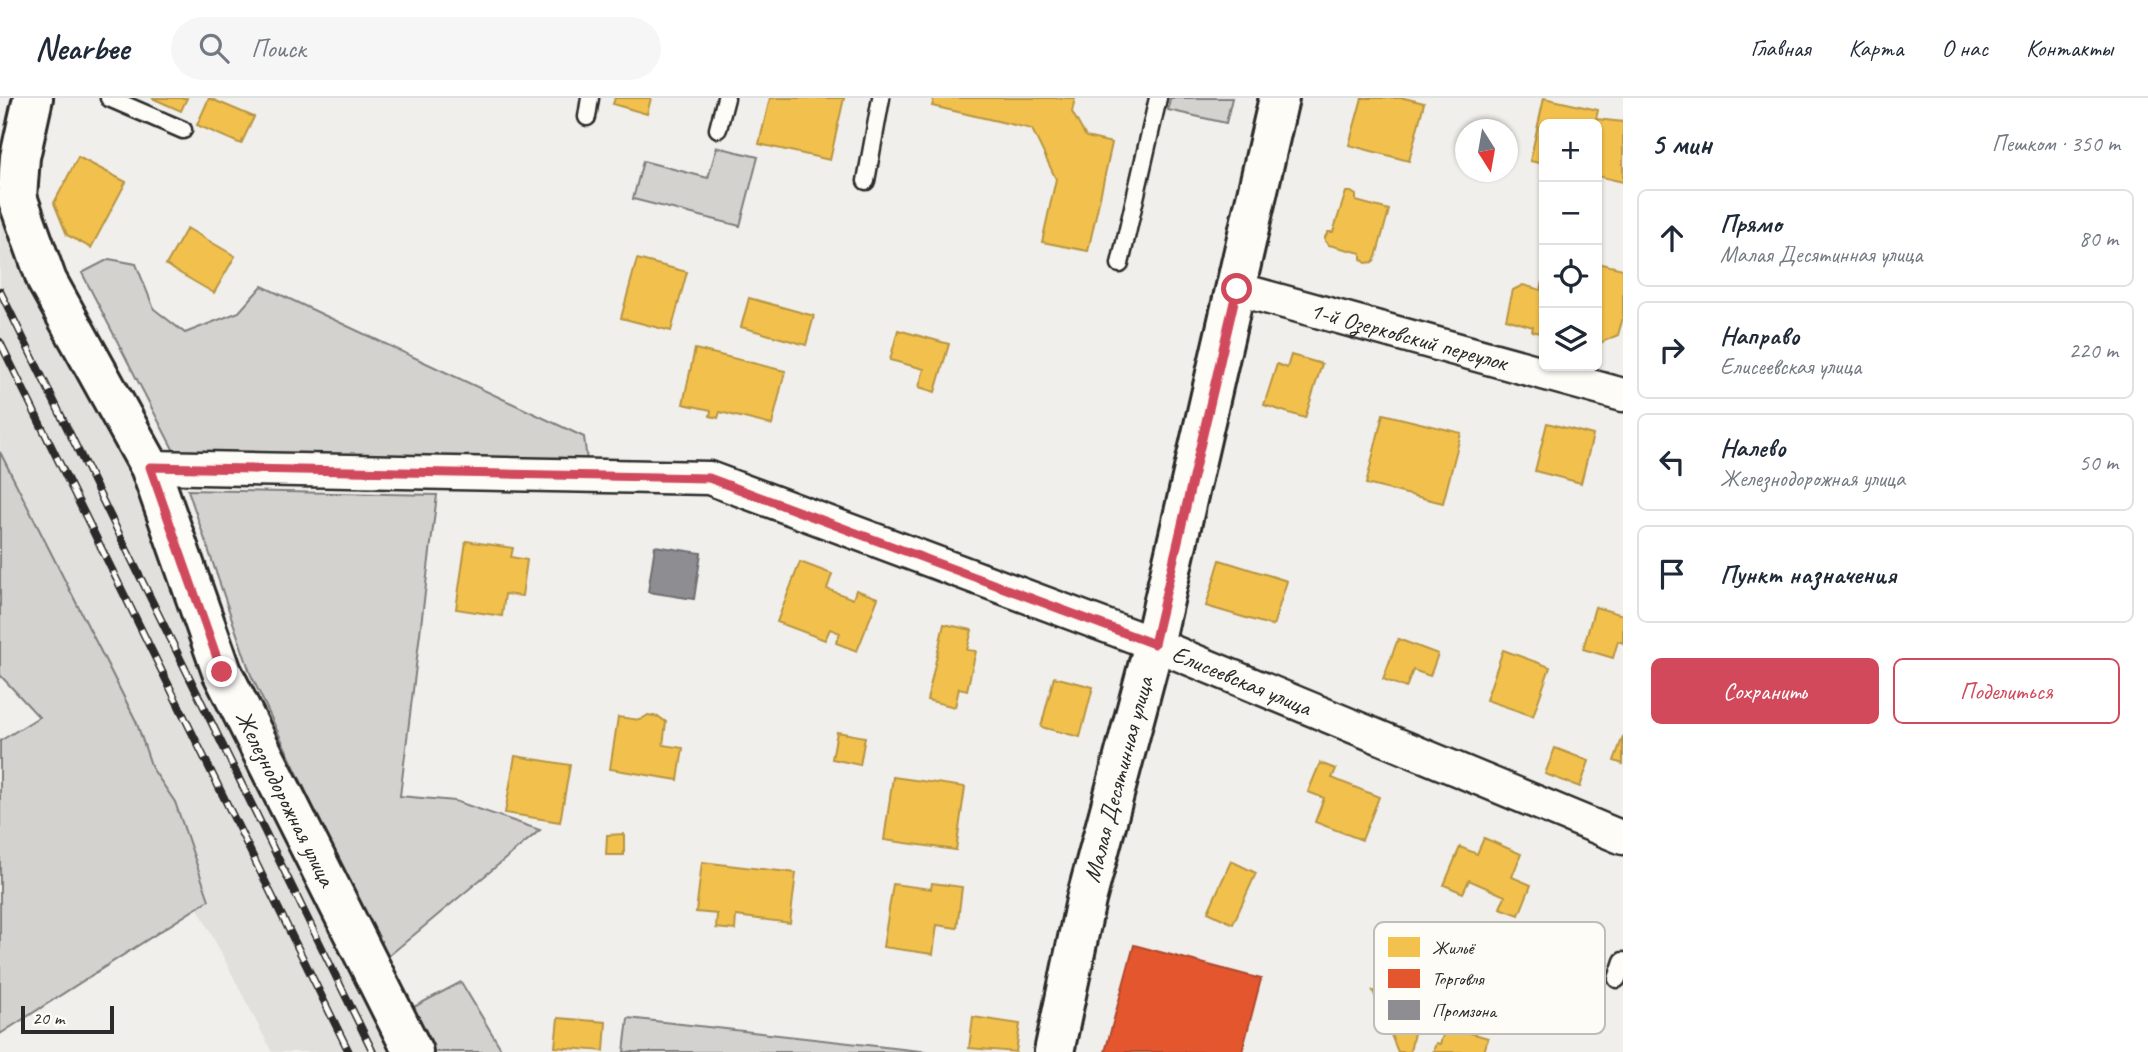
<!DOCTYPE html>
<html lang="ru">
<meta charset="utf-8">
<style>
:root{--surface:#fff;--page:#f6f6f7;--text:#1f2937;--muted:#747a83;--line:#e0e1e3;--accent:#d1495b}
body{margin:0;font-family:Caveat,sans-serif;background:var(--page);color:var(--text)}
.controls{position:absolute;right:21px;top:21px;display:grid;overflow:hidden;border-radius:10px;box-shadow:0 2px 5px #0004}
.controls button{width:63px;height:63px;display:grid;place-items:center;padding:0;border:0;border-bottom:2px solid var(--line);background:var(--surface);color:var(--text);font:35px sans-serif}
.compass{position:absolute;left:1455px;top:21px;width:63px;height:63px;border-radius:50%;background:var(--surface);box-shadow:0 2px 5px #0004;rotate:169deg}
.scale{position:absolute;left:21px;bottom:18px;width:93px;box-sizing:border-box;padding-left:7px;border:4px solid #2b2b2b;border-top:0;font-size:19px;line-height:24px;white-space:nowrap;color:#2b2b2b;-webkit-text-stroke:5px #fdfcf7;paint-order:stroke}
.stop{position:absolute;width:21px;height:21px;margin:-16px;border:5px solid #d1495b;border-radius:50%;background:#fff}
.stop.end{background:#d1495b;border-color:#fff;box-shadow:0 2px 7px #0008}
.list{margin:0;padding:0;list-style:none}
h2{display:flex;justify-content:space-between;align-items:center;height:91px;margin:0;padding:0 28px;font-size:30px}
h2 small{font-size:23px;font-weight:400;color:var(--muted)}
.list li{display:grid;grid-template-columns:46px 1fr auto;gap:21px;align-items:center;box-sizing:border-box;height:98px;margin:0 14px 14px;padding:0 14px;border:2px solid var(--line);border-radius:10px}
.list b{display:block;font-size:26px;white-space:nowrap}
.list p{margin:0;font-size:23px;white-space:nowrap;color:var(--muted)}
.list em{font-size:23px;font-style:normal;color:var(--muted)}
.actions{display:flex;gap:14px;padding:21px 28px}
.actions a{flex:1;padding:16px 0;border:2px solid var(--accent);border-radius:10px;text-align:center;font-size:24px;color:var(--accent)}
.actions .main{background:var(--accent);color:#fff}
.icon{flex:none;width:38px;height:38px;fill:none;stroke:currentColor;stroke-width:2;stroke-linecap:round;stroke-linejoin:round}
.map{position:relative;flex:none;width:1623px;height:954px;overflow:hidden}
header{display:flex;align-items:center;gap:42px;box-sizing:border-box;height:98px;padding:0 35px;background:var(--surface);border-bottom:2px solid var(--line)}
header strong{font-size:33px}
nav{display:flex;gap:38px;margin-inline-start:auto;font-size:24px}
.search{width:490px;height:63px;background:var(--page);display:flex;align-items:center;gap:18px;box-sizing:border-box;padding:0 24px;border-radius:38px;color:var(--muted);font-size:26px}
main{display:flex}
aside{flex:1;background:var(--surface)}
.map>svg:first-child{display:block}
.built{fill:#e1e0dc}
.green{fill:#d3d2cf;stroke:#7f7e7d;stroke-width:2}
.homes{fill:#f2c14e;stroke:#b69444;stroke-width:2}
.shops{fill:#e4572e;stroke:#ac4a2d;stroke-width:2}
.industry{fill:#8d8d92;stroke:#707073;stroke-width:2}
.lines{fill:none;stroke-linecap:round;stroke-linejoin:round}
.service-casing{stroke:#2b2b2b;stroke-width:21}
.minor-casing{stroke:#2b2b2b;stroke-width:37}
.tertiary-casing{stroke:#2b2b2b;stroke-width:44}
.service{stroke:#fdfcf7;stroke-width:16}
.minor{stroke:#fdfcf7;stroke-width:32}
.tertiary{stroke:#fdfcf7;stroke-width:38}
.rail-casing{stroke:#2b2b2b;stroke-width:8}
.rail{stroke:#fdfcf7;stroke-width:5;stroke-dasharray:16;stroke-linecap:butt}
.route{stroke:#d1495b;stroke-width:9}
.labels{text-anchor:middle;stroke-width:7;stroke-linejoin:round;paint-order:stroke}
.street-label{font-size:24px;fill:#2b2b2b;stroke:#fdfcf7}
.key{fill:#fdfcf7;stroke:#bebdba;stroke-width:2}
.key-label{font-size:19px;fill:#2b2b2b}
</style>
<header>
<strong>Nearbee</strong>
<div class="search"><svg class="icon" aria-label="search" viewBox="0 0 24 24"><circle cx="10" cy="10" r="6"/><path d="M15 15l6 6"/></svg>Поиск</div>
<nav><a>Главная</a><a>Карта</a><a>О нас</a><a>Контакты</a></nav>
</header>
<main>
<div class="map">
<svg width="1623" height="954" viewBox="0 0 1623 954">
<rect width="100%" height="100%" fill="#f0efeb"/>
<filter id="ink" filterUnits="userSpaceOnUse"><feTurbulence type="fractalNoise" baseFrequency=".0143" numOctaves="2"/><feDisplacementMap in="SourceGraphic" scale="14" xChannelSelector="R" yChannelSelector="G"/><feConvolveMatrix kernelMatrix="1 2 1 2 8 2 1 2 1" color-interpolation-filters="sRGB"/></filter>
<g filter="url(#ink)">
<path class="built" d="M 0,78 L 405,954 L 272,954 L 35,493 L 0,418 Z"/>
<path class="green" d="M 1170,0 L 1232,0 L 1226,25 L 1168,12 Z
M 717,49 L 758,59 L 740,128 L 633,101 L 643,63 L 708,80 Z
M 109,161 L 136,166 L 154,211 L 185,235 L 239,214 L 262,188 L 584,339 L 587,363 L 175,355 L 82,175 Z
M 0,354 L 136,623 L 152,670 L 175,704 L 209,802 L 0,936 L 0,643 L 39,619 L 0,577 Z
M 188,392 L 437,397 L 400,698 L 455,703 L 540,732 L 385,861 L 251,577 Z
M 461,884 L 503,954 L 432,954 L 410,911 Z
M 628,920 L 929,954 L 624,954 Z"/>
<path class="homes" d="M 152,0 L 187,0 L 181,13 Z
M 209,0 L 254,19 L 241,46 L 197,27 Z
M 615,0 L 651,0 L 647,16 L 613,6 Z
M 770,0 L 844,0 L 830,62 L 759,46 Z
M 934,0 L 1075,0 L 1072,14 L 1086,39 L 1112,45 L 1088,153 L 1042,144 L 1056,81 L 1032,31 L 932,8 Z
M 1362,0 L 1404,0 L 1424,5 L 1409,63 L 1349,47 Z
M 1544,0 L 1598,12 L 1596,21 L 1623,24 L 1623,84 L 1597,78 L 1597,26 L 1544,26 L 1544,66 L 1530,63 Z
M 78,59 L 126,84 L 91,150 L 67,137 L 54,105 Z
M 1346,94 L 1351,94 L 1356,97 L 1356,103 L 1389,112 L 1376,159 L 1373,164 L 1366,165 L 1361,161 L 1361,155 L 1329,147 L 1325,143 L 1325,139 L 1328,134 L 1333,134 Z
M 187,130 L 235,158 L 214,195 L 166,167 Z
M 637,161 L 687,174 L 671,233 L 621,220 Z
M 1597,165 L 1623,171 L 1623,219 L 1618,237 L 1600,245 L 1597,244 Z
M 1543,183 L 1544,236 L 1532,233 L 1533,229 L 1506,221 L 1513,192 L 1523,187 L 1541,192 Z
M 749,200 L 814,218 L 806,247 L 741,229 Z
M 898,232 L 949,246 L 935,294 L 919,289 L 924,271 L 890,262 Z
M 695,251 L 785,273 L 772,327 L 720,314 L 718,320 L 710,318 L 711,312 L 683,306 Z
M 1291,257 L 1322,266 L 1305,320 L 1264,307 L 1277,266 L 1287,270 Z
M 1383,316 L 1461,335 L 1443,405 L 1366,386 Z
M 1547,325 L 1593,337 L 1581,385 L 1535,373 Z
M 466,443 L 513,450 L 511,459 L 527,462 L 522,498 L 505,496 L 502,518 L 456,511 Z
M 1220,462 L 1287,483 L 1273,528 L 1206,508 Z
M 800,464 L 832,476 L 827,491 L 853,501 L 856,492 L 878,500 L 857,553 L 836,545 L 840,535 L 830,531 L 825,542 L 777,524 Z
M 1595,509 L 1623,517 L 1623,545 L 1618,543 L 1613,560 L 1583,551 Z
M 944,526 L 972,532 L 967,552 L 976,553 L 967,592 L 959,590 L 955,609 L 927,602 Z
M 1398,541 L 1438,556 L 1430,578 L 1413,572 L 1406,590 L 1383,581 Z
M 1503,552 L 1550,569 L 1533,618 L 1486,602 Z
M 1054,579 L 1093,589 L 1080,639 L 1041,629 Z
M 648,617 L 659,619 L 666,624 L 663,647 L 683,650 L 678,682 L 610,671 L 618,619 L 640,622 Z
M 837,634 L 865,639 L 860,667 L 832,661 Z
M 1623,638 L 1623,666 L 1614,663 Z
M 1555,650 L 1589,663 L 1580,689 L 1545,676 Z
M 515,658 L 570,667 L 560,724 L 505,715 Z
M 1320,665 L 1336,671 L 1332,680 L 1379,699 L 1362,742 L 1315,724 L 1324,700 L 1308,694 Z
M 893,679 L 965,689 L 956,752 L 884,742 Z
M 624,736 L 624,757 L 606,757 L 607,737 Z
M 1484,740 L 1521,756 L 1512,779 L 1531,787 L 1519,817 L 1500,810 L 1505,798 L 1469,782 L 1463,795 L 1444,787 L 1460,749 L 1477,756 Z
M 1231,763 L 1256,775 L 1233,826 L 1208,814 Z
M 702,764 L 796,775 L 790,825 L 736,818 L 735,832 L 716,830 L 717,816 L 696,814 Z
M 932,785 L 962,789 L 957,830 L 937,827 L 933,856 L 883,849 L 893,786 L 931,791 Z
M 1373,893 L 1419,911 L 1410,954 L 1398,954 Z
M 973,919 L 1020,926 L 1016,954 L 969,950 Z
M 558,920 L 606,924 L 604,953 L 555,949 Z
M 1446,928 L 1488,940 L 1484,954 L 1433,954 L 1436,945 L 1440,946 Z"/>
<path class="shops" d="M 1134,847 L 1261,881 L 1242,954 L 1105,954 Z"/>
<path class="industry" d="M 655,448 L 701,455 L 694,501 L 648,494 Z"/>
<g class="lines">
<g class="service-casing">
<path id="service" d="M 109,0 L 183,32
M 587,19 L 590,0
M 718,31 L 726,0
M 866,83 L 881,0
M 1120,166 L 1158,0
M 1617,881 L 1623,863"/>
</g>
<g class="minor-casing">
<g id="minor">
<path id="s1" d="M 1237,191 L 1623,297"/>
<path id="s2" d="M 150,369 L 709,380 L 1154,546 L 1623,740"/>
</g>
</g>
<g class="tertiary-casing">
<g id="tertiary">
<path id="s3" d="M 33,0 L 20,59 L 17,99 L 47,183 L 150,369 L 222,574 L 413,954"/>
<path id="s4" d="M 1054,954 L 1086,802 L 1154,546 L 1279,0"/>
</g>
</g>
<use href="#service" class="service"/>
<use href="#minor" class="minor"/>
<use href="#tertiary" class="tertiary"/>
<g class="rail-casing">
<path id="rail" d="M 0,193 L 373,954
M 0,244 L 349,954"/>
</g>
<use href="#rail" class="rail"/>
</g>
</g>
<g class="lines" filter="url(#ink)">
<path class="route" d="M 222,574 L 150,369 L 709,380 L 1154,546 L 1237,191"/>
</g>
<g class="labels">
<g class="street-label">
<text dy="8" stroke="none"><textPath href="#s1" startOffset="178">1-й Озерковский переулок</textPath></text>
<text dy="8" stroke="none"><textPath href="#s2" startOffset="1129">Елисеевская улица</textPath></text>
<text dy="8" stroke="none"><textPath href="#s4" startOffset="280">Малая Десятинная улица</textPath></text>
<text dy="8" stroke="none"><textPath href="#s3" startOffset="761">Железнодорожная улица</textPath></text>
</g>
</g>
<rect x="1374" y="824" width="231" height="112" rx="10" class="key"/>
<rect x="1388" y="839" width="32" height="20" fill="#f2c14e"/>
<rect x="1388" y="871" width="32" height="19" fill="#e4572e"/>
<rect x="1388" y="902" width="32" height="20" fill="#8d8d92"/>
<g class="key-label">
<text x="1432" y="856">Жильё</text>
<text x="1432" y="887">Торговля</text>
<text x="1432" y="919">Промзона</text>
</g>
</svg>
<div class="controls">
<button>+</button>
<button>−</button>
<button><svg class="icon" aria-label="locate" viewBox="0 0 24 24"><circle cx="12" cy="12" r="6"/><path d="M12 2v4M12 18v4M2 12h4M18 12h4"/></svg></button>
<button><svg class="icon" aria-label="layers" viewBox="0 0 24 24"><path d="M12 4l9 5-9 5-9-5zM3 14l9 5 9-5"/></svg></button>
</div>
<svg class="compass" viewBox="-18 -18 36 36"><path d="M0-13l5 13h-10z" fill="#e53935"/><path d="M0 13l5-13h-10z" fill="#747a83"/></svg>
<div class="scale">20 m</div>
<div class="stop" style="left:1237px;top:191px"></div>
<div class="stop end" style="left:222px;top:574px"></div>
</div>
<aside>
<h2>5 мин<small>Пешком · 350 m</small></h2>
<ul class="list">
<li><svg class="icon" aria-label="ahead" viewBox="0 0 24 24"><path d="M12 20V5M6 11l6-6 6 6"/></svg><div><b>Прямо</b><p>Малая Десятинная улица</p></div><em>80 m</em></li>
<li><svg class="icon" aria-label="right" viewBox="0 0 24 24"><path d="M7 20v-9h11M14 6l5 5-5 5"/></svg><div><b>Направо</b><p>Елисеевская улица</p></div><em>220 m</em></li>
<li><svg class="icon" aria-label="left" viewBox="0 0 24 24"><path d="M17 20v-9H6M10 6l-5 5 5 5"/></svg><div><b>Налево</b><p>Железнодорожная улица</p></div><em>50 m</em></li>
<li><svg class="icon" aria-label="arrive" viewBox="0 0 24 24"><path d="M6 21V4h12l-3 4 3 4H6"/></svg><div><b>Пункт назначения</b></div></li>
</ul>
<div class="actions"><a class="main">Сохранить</a><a>Поделиться</a></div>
</aside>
</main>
